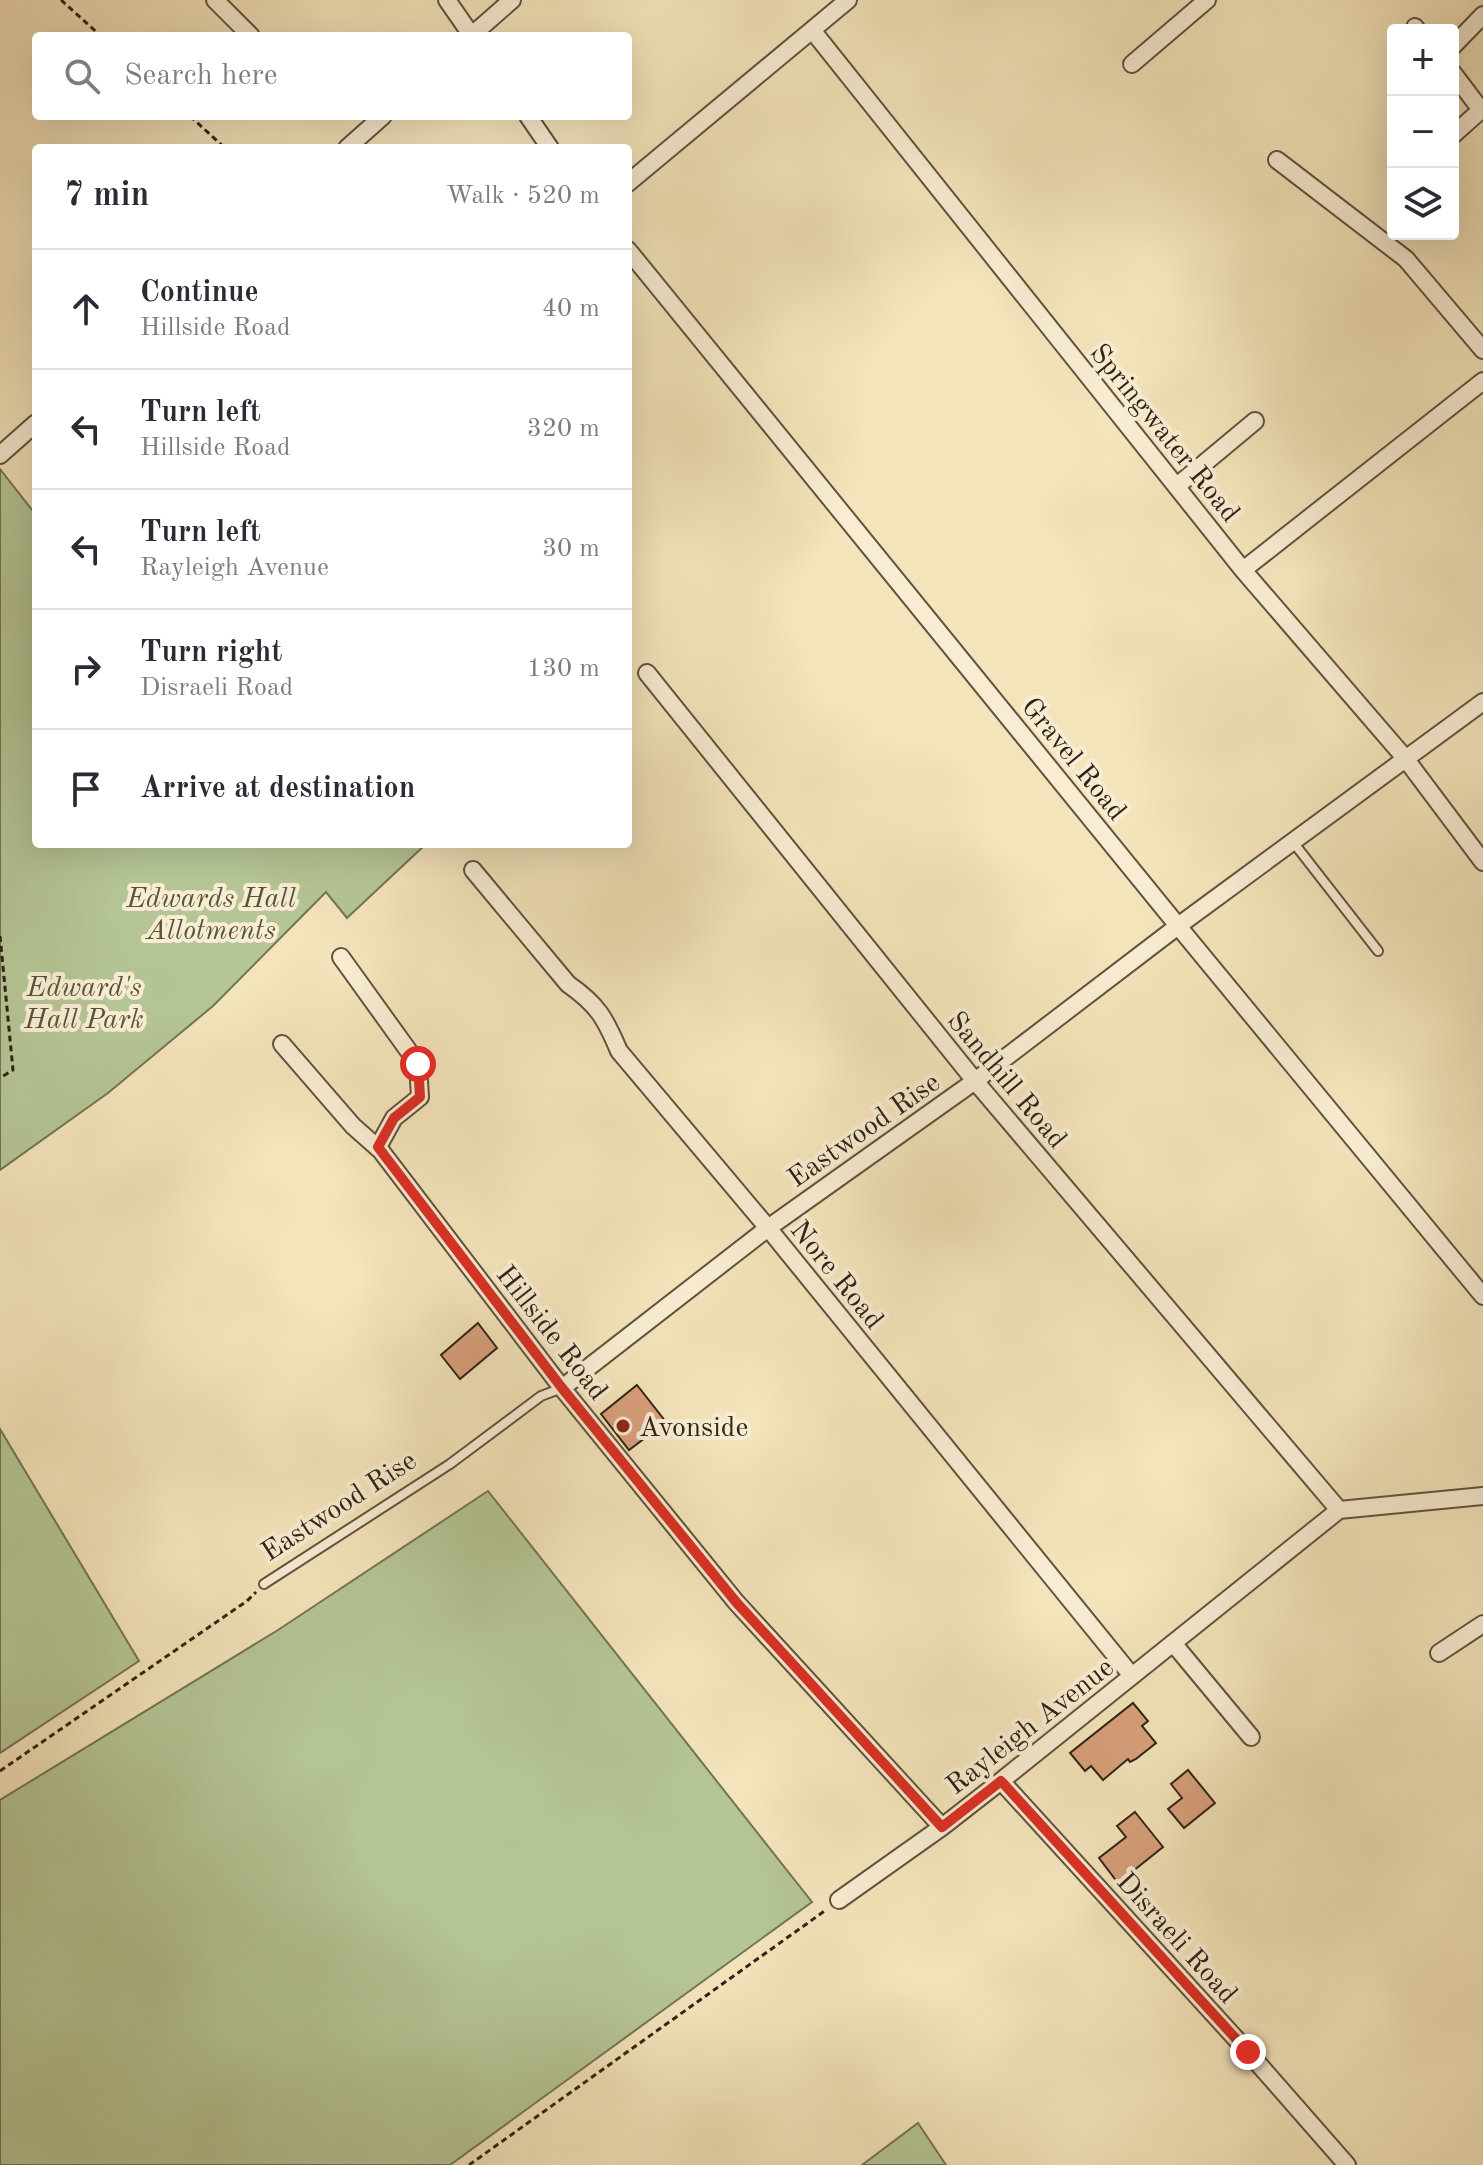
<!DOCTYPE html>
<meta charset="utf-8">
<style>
:root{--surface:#fff;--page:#f2f2f3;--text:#2b2b33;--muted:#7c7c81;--line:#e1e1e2}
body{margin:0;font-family:"Old Standard TT",serif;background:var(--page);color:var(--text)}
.controls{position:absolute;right:24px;top:24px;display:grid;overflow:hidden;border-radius:8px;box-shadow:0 8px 32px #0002}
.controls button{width:72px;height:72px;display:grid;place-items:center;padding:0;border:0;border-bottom:2px solid var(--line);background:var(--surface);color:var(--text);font:40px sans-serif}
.stop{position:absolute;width:24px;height:24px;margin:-18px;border:6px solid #d93025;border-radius:50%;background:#fff}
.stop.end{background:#d93025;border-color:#fff;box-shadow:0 2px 8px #0008}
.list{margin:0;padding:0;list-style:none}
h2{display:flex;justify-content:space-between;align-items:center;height:104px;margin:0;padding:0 32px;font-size:34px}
h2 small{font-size:26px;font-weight:400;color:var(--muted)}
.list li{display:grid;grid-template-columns:52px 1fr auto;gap:24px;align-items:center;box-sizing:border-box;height:120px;padding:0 32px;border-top:2px solid var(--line)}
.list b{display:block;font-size:30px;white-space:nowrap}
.list p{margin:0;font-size:26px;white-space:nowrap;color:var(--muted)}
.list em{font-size:26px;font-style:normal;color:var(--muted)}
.icon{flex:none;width:44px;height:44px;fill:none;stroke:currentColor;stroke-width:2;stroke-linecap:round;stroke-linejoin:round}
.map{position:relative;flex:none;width:1483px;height:2165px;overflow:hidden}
.search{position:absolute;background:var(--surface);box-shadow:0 8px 32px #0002;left:32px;top:32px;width:600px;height:88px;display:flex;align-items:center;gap:20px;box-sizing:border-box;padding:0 28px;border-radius:8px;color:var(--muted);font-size:30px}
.panel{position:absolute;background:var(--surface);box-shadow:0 8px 32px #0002;left:32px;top:144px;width:600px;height:704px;border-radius:8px}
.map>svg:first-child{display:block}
.green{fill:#b5c595;stroke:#727456;stroke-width:2}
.building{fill:#d8a07c;stroke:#2f2316;stroke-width:2}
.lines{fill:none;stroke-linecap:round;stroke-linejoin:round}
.lane-casing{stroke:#60533f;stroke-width:12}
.street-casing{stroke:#60533f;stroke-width:20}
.path{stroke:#2f2316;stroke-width:3;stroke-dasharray:6 4;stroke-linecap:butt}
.lane{stroke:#f8edd3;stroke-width:8}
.street{stroke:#f8edd3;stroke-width:16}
.route{stroke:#d93025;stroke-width:10}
.poi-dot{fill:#8f2418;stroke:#f8edd3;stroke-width:3}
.labels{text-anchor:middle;stroke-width:8;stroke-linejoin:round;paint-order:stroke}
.street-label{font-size:28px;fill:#2f2316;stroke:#f8edd3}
.park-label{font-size:28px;font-style:italic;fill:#57543c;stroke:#f8edd3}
.poi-label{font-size:28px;fill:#2f2316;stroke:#f8edd3;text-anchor:start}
</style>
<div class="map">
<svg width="1483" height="2165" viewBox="0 0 1483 2165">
<rect width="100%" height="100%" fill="#f4e4bb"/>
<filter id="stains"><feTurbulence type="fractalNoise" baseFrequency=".0025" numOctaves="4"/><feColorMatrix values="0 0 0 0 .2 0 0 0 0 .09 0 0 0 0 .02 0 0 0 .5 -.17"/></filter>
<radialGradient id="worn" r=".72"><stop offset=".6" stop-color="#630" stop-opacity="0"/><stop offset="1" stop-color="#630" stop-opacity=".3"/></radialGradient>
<path class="green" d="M 0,469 L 36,515 L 36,844 L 426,844 L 347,918 L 326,892 L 213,1006 L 108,1093 L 0,1170 Z
M 0,1429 L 139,1661 L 0,1753 Z
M 488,1491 L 812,1902 L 450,2165 L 0,2165 L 0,1800 L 278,1630 Z
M 918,2123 L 946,2165 L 862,2165 Z"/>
<path class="building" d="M 478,1323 L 497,1348 L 460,1379 L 441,1355 Z
M 637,1385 L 666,1422 L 629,1450 L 601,1414 Z
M 1133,1703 L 1148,1721 L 1142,1726 L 1156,1743 L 1136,1759 L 1130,1762 L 1128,1759 L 1103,1780 L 1091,1766 L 1085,1771 L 1070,1753 Z
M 1188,1770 L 1215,1803 L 1184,1828 L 1168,1809 L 1182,1798 L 1171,1784 Z
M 1135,1812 L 1163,1847 L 1118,1883 L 1099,1858 L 1126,1837 L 1117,1826 Z"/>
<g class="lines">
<g class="lane-casing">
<path id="lane" d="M 1293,842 L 1378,951
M 264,1584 L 450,1464 L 541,1396 L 562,1388"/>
</g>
<g class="street-casing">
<path id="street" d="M 215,0 L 251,36
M 447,0 L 472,36
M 1415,27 L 1417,30
M 812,30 L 1243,570 L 1405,758 L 1483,862
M 471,36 L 512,0
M 1453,46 L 1483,15
M 1132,64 L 1207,0
M 1453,73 L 1481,110 L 1453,135
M 528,116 L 550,148
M 347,148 L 383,116
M 1277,160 L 1406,259 L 1483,350
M 628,183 L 848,0
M 628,250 L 1178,926 L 1483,1296
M 0,455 L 36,423
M 1177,486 L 1255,421
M 1243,570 L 1483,381
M 647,673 L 975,1081 L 1339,1510
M 473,870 L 568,984 C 598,1005 605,1018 619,1051 L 768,1228 L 1132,1676
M 341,957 L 418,1064 L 420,1097 L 394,1118 L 378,1147 L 562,1388 L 736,1602 L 942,1827
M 282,1044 L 353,1126 L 379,1149
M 562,1388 L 768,1228 L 975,1081 L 1178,926 L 1483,702
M 1173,1643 L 1251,1737
M 1439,1653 L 1483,1624
M 1001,1781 L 1248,2052 L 1347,2165
M 839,1900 L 942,1827 L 1001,1781 L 1339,1510 L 1483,1496"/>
</g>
<path class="path" d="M 61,0 L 101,36
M 190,116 L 225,148
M 0,936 L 13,1070 L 0,1078
M 0,1771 L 247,1601 L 256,1592
M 469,2165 L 826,1910"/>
<use href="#lane" class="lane"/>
<use href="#street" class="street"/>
</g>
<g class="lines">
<path class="route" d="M 418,1064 L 420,1097 L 394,1118 L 378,1147 L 562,1388 L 736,1602 L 942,1827 L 1001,1781 L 1248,2052"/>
</g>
<circle class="poi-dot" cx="623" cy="1426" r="8"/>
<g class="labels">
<g class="street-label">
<text transform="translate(1166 432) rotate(51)" y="10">Springwater Road</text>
<text transform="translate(1075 758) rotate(51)" y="10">Gravel Road</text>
<text transform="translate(1008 1079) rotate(50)" y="10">Sandhill Road</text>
<text transform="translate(863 1129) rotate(-35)" y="10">Eastwood Rise</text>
<text transform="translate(838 1274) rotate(51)" y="10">Nore Road</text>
<text transform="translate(553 1332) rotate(52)" y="10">Hillside Road</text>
<text transform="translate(338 1505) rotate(-33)" y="10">Eastwood Rise</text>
<text transform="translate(1029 1725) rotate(-38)" y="10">Rayleigh Avenue</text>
<text transform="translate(1178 1937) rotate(48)" y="10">Disraeli Road</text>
</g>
<g class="park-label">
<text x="211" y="907">Edwards Hall<tspan x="211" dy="32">Allotments</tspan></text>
<text x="84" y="996">Edward's<tspan x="84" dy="32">Hall Park</tspan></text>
</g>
<g class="poi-label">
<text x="639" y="1436">Avonside</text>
</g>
</g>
<rect width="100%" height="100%" filter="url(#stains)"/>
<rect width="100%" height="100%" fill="url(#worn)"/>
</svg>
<div class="controls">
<button>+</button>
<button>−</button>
<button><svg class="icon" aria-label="layers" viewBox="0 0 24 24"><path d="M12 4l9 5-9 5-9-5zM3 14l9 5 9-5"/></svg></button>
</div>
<div class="stop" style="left:418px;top:1064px"></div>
<div class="stop end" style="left:1248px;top:2052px"></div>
<div class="search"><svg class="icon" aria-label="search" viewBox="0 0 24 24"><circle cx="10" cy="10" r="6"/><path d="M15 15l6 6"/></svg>Search here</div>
<section class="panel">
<h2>7 min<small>Walk · 520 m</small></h2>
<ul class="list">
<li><svg class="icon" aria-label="ahead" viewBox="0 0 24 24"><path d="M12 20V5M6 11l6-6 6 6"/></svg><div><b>Continue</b><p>Hillside Road</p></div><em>40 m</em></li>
<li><svg class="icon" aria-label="left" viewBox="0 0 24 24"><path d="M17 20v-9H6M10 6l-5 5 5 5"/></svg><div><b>Turn left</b><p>Hillside Road</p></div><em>320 m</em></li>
<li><svg class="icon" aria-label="left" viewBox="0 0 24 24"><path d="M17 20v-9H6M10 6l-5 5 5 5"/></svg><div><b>Turn left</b><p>Rayleigh Avenue</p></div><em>30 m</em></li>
<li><svg class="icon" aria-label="right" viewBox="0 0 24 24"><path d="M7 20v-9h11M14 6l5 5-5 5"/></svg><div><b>Turn right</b><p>Disraeli Road</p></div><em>130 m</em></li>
<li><svg class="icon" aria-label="arrive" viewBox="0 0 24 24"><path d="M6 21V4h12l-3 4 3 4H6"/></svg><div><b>Arrive at destination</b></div></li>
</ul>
</section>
</div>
